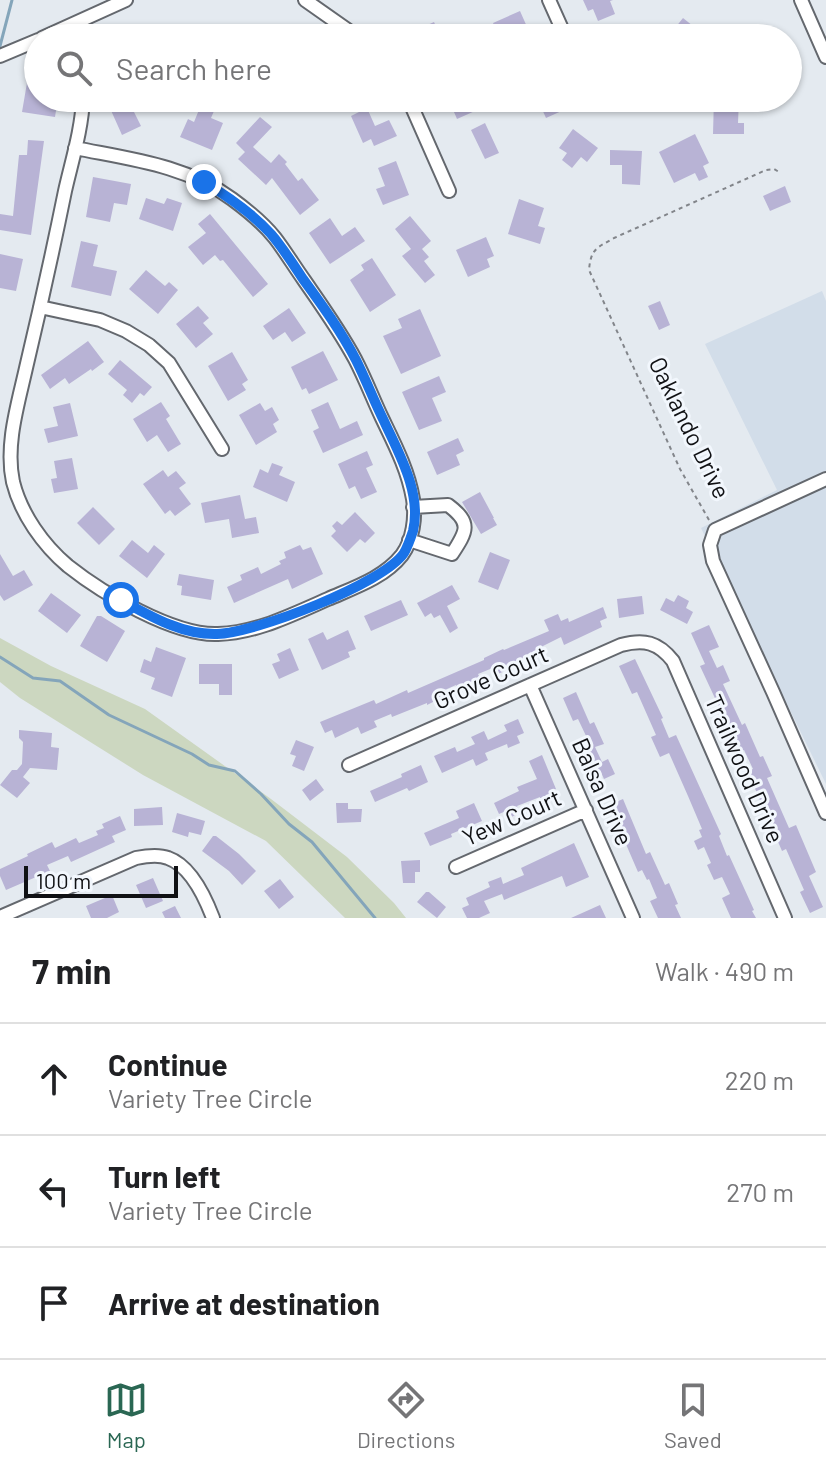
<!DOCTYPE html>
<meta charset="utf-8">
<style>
:root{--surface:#fff;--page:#f6f6f6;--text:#202124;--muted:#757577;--line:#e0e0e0;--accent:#2a6753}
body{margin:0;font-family:Barlow,sans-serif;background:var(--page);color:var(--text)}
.scale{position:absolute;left:24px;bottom:20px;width:154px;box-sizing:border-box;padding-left:8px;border:4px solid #101114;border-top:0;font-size:22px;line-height:28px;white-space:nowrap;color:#101114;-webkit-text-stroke:6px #f2f7fd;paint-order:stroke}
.stop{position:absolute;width:24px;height:24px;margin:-18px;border:6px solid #1a73e8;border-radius:50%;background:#fff}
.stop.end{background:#1a73e8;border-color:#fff;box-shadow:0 2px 8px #0008}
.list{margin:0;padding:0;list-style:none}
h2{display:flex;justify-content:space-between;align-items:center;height:104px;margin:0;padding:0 32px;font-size:34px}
h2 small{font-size:26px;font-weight:400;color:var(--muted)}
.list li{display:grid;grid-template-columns:52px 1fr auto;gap:24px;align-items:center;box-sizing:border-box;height:112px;padding:0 32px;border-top:2px solid var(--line)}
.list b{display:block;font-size:30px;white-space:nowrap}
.list p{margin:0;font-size:26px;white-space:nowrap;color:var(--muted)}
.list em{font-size:26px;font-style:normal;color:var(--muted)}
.icon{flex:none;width:44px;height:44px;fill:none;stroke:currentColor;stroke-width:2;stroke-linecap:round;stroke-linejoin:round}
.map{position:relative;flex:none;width:826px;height:918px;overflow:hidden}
.search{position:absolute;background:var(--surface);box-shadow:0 2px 6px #0004;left:24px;right:24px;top:24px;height:88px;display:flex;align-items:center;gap:20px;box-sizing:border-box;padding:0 28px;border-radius:44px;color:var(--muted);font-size:30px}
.sheet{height:440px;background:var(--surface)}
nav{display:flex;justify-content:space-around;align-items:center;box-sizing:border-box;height:112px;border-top:2px solid var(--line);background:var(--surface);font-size:22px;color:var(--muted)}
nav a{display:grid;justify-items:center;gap:4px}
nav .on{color:var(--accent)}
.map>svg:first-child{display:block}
.built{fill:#d2dde9}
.green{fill:#ccd7c0}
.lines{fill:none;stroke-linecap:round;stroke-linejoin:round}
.stream{stroke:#84a5ba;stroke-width:3}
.building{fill:#b8b3d5}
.minor-casing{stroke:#64686e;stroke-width:16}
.path{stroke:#82858a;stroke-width:2;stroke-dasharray:4 4;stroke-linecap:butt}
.minor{stroke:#fff;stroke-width:12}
.route{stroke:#1a73e8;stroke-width:10}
.labels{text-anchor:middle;stroke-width:6;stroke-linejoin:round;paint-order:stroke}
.street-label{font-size:24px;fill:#101114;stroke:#f2f7fd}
</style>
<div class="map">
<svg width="826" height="918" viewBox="0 0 826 918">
<rect width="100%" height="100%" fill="#e4eaf0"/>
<path class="built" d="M 822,291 L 826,301 L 826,784 L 701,528 L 777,490 L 705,344 Z"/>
<path class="green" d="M 0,638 L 51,666 L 145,709 L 271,799 L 347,857 L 394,903 L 406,918 L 345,918 L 266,841 L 143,775 L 20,698 L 0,682 Z"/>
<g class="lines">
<path class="stream" d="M 0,46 L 12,0
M 0,657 L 33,678 L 60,681 L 109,715 L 192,754 L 209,765 L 235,771 L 261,794 L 289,824 L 312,842 L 375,918"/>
</g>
<path class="building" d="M 583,0 L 613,0 L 610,1 L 615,14 L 598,21 L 593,9 L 588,11 Z
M 520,11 L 532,38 L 500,38 L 493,23 Z
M 683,18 L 708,38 L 667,38 Z
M 434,22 L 441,38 L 399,38 Z
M 201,25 L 207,38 L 171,38 Z
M 132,26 L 138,38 L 107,38 Z
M 28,77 L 38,79 L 38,98 L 58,98 L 55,117 L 22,112 Z
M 127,98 L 141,126 L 122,135 L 109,106 Z
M 448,98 L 504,98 L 457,119 Z
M 537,98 L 562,98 L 566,109 L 546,118 Z
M 714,98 L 739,98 L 738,123 L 744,123 L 744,134 L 713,134 Z
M 201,105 L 214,111 L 211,118 L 223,123 L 212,150 L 180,137 L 188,119 L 194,122 Z
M 367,108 L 375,126 L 389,120 L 397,136 L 374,146 L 371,139 L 363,143 L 351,116 Z
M 260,117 L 272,127 L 253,147 L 271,163 L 279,154 L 287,162 L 285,164 L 298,181 L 302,178 L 319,200 L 300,215 L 272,178 L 266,185 L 238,159 L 245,152 L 236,143 Z
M 485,123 L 499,153 L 485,159 L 471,130 Z
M 573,129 L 598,148 L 587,162 L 581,157 L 572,168 L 562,160 L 567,153 L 559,148 Z
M 695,134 L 709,163 L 703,166 L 708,177 L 699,181 L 695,173 L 674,183 L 659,152 Z
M 28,140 L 44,141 L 31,235 L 0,230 L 0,214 L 13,216 L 19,155 L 27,155 Z
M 610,150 L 642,151 L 640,185 L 622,184 L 622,165 L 610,165 Z
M 396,161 L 409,195 L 383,205 L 376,189 L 385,186 L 378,168 Z
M 93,177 L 131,184 L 127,205 L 114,203 L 110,222 L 86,217 Z
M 785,186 L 791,202 L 770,211 L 763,196 Z
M 146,198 L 164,204 L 167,198 L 182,203 L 173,231 L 139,219 Z
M 519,199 L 544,208 L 538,226 L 545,228 L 540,244 L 508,234 Z
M 210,214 L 268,284 L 253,297 L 223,260 L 220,261 L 215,255 L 203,265 L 188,247 L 206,233 L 198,224 Z
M 410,216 L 431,241 L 422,249 L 429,257 L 424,261 L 435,275 L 425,283 L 402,256 L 411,249 L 395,229 Z
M 330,218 L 342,236 L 355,227 L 365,241 L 330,264 L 309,233 Z
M 486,237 L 494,256 L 487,259 L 490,267 L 468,277 L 456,250 Z
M 81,241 L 98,245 L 93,266 L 117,271 L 111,296 L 71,287 Z
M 0,254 L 23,259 L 16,291 L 0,288 Z
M 372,258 L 396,295 L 370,312 L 350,280 L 364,270 L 361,265 Z
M 146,270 L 165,286 L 169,282 L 178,290 L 158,314 L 129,289 Z
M 660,301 L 670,325 L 659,330 L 648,306 Z
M 198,306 L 209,318 L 203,323 L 213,334 L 196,348 L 176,324 Z
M 289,308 L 306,333 L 292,342 L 285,332 L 273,340 L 263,326 Z
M 420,309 L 441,356 L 401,374 L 383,336 L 402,328 L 398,319 Z
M 88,341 L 104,362 L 92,371 L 91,369 L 69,384 L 65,378 L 50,389 L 41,375 Z
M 323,351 L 338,380 L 309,394 L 306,388 L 302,390 L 291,367 Z
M 232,352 L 248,380 L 242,384 L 246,390 L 228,401 L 208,366 Z
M 120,360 L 152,387 L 144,396 L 140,393 L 132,403 L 123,395 L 127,390 L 108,374 Z
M 439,376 L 446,392 L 432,398 L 442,421 L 419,430 L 402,392 Z
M 161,402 L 170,416 L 166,419 L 181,444 L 168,452 L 157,435 L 147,442 L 133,419 Z
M 328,402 L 340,429 L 357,421 L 363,435 L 323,453 L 313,431 L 319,428 L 311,410 Z
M 70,403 L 78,436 L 48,443 L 44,429 L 58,426 L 53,407 Z
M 260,403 L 265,411 L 272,407 L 279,420 L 273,424 L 277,432 L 256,445 L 239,415 Z
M 458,438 L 464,451 L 456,455 L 460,465 L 437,475 L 427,452 Z
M 367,451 L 373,465 L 366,468 L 377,492 L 361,499 L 355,486 L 349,489 L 338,464 Z
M 72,458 L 78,489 L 54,493 L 51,479 L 57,478 L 54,461 Z
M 272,463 L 283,467 L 279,475 L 295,482 L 287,502 L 253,487 L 260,469 L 268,473 Z
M 163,470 L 168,477 L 176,471 L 186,483 L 179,488 L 191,504 L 175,516 L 170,510 L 165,514 L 143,484 Z
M 480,492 L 494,518 L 493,518 L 497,525 L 481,534 L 462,502 Z
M 240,495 L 245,519 L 256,517 L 259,533 L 232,538 L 229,519 L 205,523 L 201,503 Z
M 93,507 L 115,529 L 99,545 L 77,523 Z
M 355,512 L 375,533 L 365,543 L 360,539 L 347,552 L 331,536 L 336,531 L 332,526 L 337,521 L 342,525 Z
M 132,540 L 148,553 L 154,545 L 165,554 L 147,578 L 119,556 Z
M 300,545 L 303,550 L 311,547 L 323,574 L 292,589 L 288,579 L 234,603 L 227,587 L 242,580 L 240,575 L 258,567 L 261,574 L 281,564 L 279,561 L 286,558 L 284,552 Z
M 490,552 L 510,560 L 498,590 L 478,582 Z
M 0,554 L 13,576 L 24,570 L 33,585 L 4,601 L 0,595 Z
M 179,574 L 214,580 L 211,600 L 181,595 L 182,586 L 177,585 Z
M 452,585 L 460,599 L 447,606 L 458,628 L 450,633 L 440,615 L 434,618 L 431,613 L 425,617 L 417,603 Z
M 51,593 L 81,615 L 67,633 L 38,611 Z
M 678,595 L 689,601 L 686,608 L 693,612 L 687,624 L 660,610 L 666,598 L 674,602 Z
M 642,596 L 644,614 L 619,618 L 617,599 Z
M 401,600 L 408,615 L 371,631 L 364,616 Z
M 603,607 L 607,618 L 600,621 L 602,627 L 564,645 L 561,637 L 535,650 L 538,656 L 498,674 L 495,667 L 478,674 L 480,678 L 458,689 L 456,685 L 438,693 L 441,698 L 427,705 L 427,703 L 392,717 L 391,714 L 374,721 L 377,727 L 361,734 L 358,727 L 335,738 L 332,730 L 325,733 L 320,722 L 374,700 L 376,704 L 407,690 L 408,693 L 484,660 L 484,658 L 503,649 L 504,650 L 549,631 L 544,620 L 558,614 L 561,621 L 568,618 L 569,622 Z
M 97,616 L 101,616 L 125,631 L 107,662 L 80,646 Z
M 709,625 L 719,647 L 709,651 L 717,668 L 723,665 L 730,681 L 723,684 L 742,725 L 745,723 L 760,757 L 763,756 L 772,776 L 767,778 L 789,828 L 796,825 L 816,872 L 809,876 L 823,907 L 810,913 L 800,892 L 804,890 L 786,849 L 782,851 L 753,784 L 751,785 L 745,772 L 753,769 L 744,750 L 740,752 L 700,666 L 705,664 L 691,633 Z
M 348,630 L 356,649 L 348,652 L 350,657 L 322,670 L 308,639 L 323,632 L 327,640 Z
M 156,647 L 186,658 L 172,697 L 151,689 L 155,678 L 140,672 L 144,659 L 151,662 Z
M 290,648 L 299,670 L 279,679 L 272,664 L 280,661 L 277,654 Z
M 635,659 L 663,718 L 661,719 L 669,738 L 676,735 L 721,834 L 719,836 L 727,856 L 729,855 L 754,910 L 752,911 L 756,918 L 731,918 L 722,898 L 730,894 L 722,877 L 714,880 L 707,865 L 711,863 L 704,847 L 698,850 L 694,841 L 702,837 L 699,830 L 702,829 L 688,796 L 669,753 L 660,757 L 651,737 L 656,735 L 637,692 L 632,694 L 619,666 Z
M 199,664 L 232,664 L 232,695 L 219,695 L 219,684 L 199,684 Z
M 576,692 L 590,724 L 594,722 L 604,744 L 595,747 L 602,762 L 608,759 L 615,774 L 604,779 L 600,770 L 594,772 L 580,741 L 587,738 L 578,719 L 573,721 L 563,698 Z
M 518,719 L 524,733 L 517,736 L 520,743 L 508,748 L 507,744 L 485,753 L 488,760 L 476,766 L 473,759 L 442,773 L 434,756 L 455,747 L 457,752 L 475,744 L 471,737 L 484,731 L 488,740 L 507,731 L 504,725 Z
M 19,730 L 52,733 L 51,747 L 59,748 L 57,770 L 30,768 L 23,777 L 30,783 L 17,798 L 0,785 L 12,770 L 17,770 L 22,764 L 23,742 L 19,738 Z
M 296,740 L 314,747 L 304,771 L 292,766 L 296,756 L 290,754 Z
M 542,755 L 556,789 L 549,791 L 552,799 L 542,803 L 540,797 L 517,806 L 520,813 L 509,818 L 506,811 L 499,814 L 494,803 L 519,791 L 517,787 L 537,779 L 529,761 Z
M 421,765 L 428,782 L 409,791 L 407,788 L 375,802 L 370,791 L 402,777 L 401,774 Z
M 316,779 L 324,790 L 310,801 L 302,790 Z
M 623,799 L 646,854 L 650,852 L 665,885 L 669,883 L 678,904 L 675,905 L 681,918 L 658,918 L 650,901 L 657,898 L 649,879 L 647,880 L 642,870 L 638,872 L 609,805 Z
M 336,803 L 348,803 L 348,809 L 362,809 L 361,822 L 337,823 Z
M 474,803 L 482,821 L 451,834 L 452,837 L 430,846 L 424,833 L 459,818 L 456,811 Z
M 162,807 L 163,825 L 134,826 L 134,809 Z
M 177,813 L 205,821 L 201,835 L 189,832 L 188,837 L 172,832 Z
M 120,816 L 126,830 L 112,836 L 115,842 L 71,862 L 68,856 L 47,865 L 50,871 L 6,890 L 0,876 L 0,869 L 28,856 L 27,854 L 52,842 L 55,848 L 76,838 L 79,843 L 98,835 L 96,831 L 104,828 L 102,824 Z
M 213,836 L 216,836 L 239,854 L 256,871 L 242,885 L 229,871 L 202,851 Z
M 574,843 L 589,877 L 566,887 L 562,876 L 504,900 L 502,894 L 484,901 L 490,913 L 479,918 L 467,918 L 462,908 L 469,905 L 466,898 L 490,887 L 488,882 L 501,877 L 503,884 L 524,875 L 521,868 Z
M 420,860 L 420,872 L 415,872 L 415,883 L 403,883 L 401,861 Z
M 153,878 L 163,901 L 146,908 L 136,885 Z
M 280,879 L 294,897 L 279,909 L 264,891 Z
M 426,892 L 429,892 L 446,907 L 437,918 L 417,902 Z
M 112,895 L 119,912 L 107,918 L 91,918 L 86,906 Z
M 600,905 L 606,918 L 571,918 Z
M 175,906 L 181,918 L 165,918 L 162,912 Z"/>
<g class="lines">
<g class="minor-casing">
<path id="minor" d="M 305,0 L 359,38
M 549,0 L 566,38
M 801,0 L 826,57
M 42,38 L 126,0
M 0,56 L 38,40
M 408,98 L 449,191
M 599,98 L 612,103 L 657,100
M 75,148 C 129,159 186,165 232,199 C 247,210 263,223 275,238 C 285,251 294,266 304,280 C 322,306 340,331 355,359 C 365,378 373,399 382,418 C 395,445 408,470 413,499 C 416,517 413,540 402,555 C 384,578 353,588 328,599 C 293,614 257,633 218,634 C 174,636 102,593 68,566 C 43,545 21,514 13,482 C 5,445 18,404 26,368 C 40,309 53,250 65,191 C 72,160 82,129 83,98
M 40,307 L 100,320 L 126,331 L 149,345 L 169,363 L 222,449
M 826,479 L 715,530 L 710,545 L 713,561 L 773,692 L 826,813
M 409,540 L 452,554 C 467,531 472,523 448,505 L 413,507
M 530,685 L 633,918
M 349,765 L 621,645 C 644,639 658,642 673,661 L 785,918
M 456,867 L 586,810
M 0,917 L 136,858 C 146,856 158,854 168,858 C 191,866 205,897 213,918"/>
</g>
<path class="path" d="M 709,520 L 680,469 L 589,270 C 591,248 597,248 614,238 L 766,170 L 774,169 L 779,172"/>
<use href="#minor" class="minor"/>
</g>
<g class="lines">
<path class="route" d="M 121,600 C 150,616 182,635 217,634 C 255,633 383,584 404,553 C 407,548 411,537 413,531 C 422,493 399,454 384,421 C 374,401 366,380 356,360 C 341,331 322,305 303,279 C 293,264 283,248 271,234 C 252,213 229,197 204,182"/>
</g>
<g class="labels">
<g class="street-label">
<text transform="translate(689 428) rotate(64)" y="8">Oaklando Drive</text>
<text transform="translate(491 678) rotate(-24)" y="8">Grove Court</text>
<text transform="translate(744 769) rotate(66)" y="8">Trailwood Drive</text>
<text transform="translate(602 792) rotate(66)" y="8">Balsa Drive</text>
<text transform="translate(512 818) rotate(-24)" y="8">Yew Court</text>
</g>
</g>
</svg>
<div class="scale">100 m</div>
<div class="stop" style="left:121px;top:600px"></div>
<div class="stop end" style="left:204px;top:182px"></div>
<div class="search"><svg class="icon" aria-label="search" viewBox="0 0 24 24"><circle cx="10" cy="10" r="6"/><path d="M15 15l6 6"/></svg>Search here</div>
</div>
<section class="sheet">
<h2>7 min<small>Walk · 490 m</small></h2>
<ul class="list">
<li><svg class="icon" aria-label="ahead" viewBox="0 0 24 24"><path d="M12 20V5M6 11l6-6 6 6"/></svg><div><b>Continue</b><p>Variety Tree Circle</p></div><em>220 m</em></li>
<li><svg class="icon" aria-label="left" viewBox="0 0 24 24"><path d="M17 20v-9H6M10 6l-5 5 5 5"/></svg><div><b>Turn left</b><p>Variety Tree Circle</p></div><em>270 m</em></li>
<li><svg class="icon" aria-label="arrive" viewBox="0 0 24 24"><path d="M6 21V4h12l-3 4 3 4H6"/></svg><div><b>Arrive at destination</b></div></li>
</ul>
</section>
<nav>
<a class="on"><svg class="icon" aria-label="map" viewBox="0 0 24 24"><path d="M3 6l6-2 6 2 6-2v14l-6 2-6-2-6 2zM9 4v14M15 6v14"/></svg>Map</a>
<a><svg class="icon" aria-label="directions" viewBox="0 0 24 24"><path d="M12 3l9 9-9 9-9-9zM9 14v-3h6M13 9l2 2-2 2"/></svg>Directions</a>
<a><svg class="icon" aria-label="saved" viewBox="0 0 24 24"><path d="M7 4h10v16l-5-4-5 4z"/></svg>Saved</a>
</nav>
